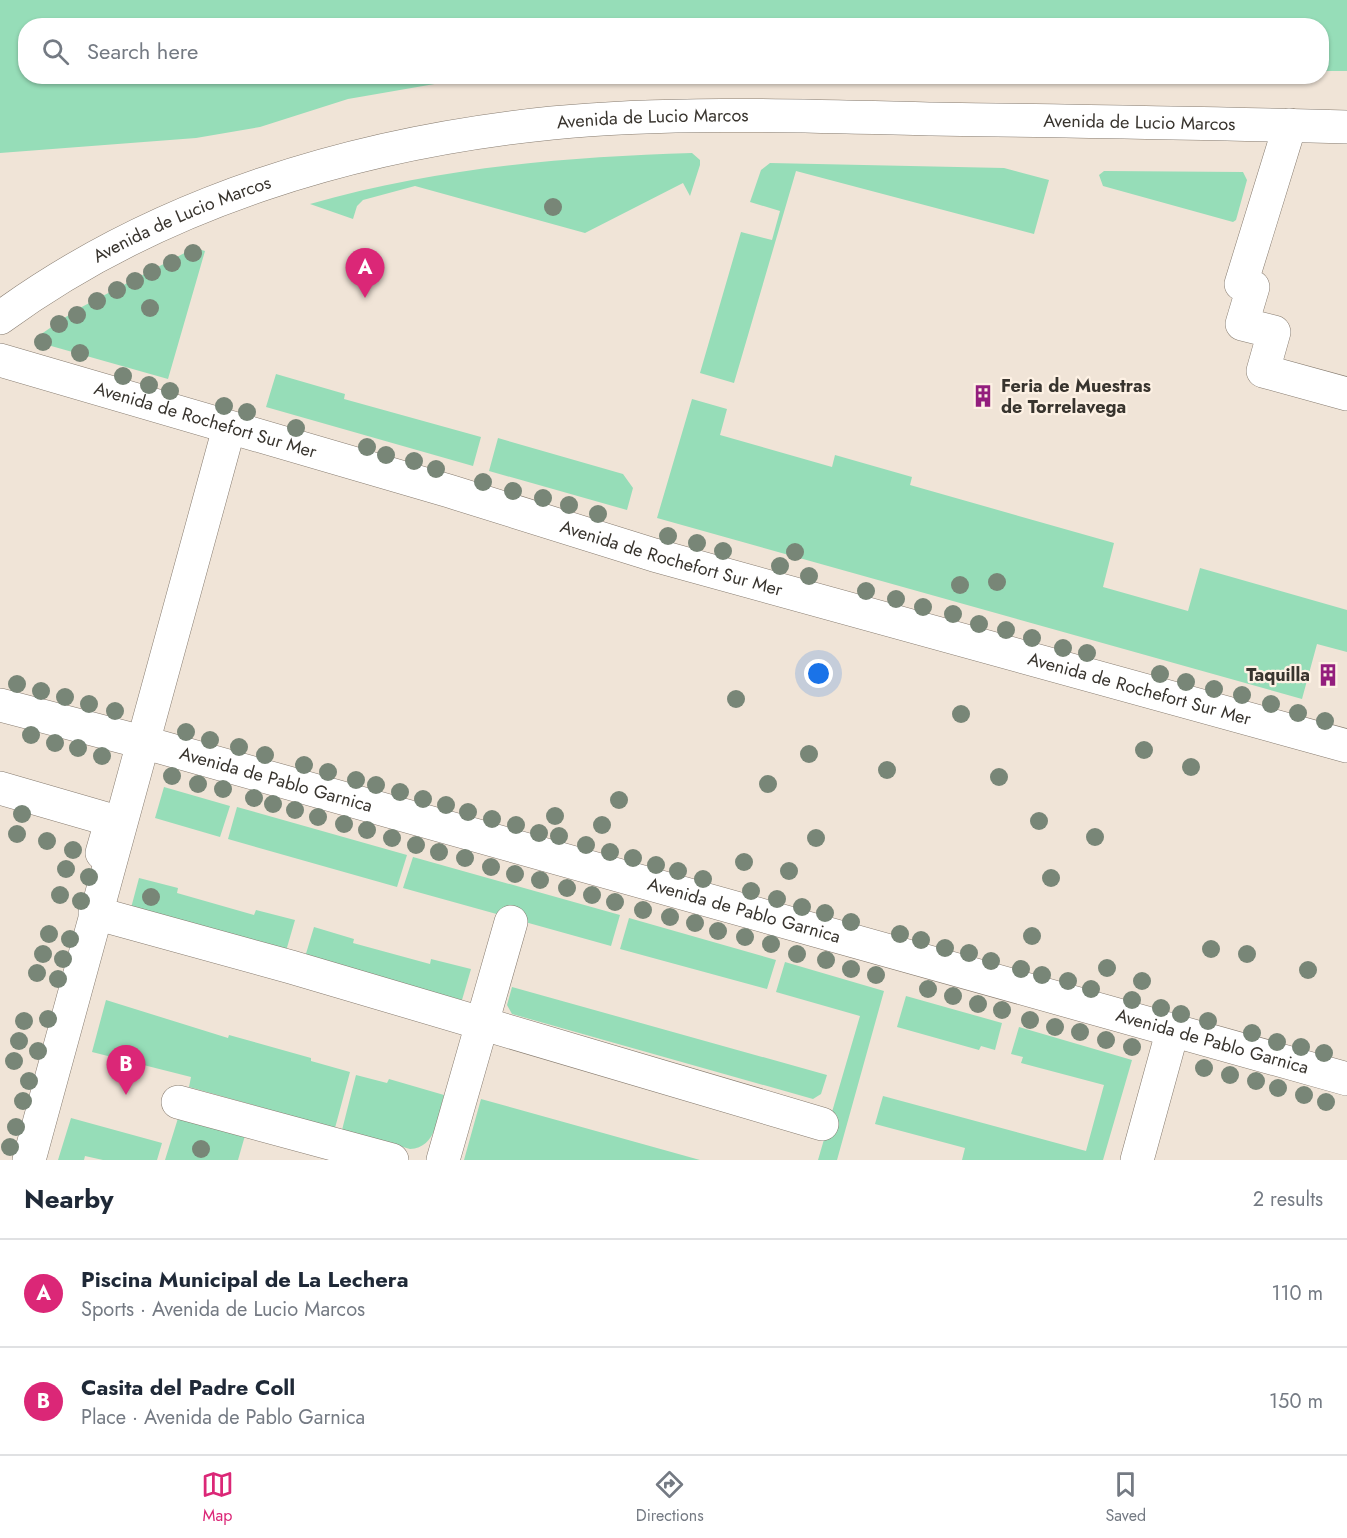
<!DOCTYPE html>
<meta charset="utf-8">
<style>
:root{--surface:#fff;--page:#f6f6f7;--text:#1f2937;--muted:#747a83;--line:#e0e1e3;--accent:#db2777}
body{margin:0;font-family:Jost,sans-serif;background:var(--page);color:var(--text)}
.you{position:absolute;left:819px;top:674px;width:21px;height:21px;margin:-15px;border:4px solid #fff;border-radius:50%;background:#1a73e8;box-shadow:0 0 0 9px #1a73e833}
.badge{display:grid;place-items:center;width:39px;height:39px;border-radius:50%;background:var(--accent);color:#fff;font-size:20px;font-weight:700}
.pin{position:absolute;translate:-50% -50px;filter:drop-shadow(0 2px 3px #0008)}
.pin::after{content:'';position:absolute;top:32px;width:21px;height:18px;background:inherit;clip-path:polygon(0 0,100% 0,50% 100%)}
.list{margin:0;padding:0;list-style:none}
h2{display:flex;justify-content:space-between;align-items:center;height:78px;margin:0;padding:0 24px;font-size:26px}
h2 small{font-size:20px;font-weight:400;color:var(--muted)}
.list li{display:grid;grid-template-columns:39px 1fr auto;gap:18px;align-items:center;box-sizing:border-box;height:108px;padding:0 24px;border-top:2px solid var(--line)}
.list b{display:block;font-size:22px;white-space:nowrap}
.list p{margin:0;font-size:20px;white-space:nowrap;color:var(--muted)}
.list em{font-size:20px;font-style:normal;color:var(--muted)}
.icon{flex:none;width:33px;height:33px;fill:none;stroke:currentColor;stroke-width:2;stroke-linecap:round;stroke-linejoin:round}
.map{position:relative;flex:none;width:1347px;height:1160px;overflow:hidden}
.search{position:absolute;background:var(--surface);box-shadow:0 2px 4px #0004;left:18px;right:18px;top:18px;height:66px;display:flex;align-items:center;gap:15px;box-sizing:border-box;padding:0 21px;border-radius:24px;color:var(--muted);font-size:22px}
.sheet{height:294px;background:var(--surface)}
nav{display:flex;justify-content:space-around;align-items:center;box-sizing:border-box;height:84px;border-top:2px solid var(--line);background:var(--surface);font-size:16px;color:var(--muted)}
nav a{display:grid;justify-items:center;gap:3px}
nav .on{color:var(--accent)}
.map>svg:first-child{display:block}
.green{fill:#96ddb8}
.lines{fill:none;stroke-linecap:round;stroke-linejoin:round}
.minor-casing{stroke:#867b6f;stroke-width:34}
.major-casing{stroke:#867b6f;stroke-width:34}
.minor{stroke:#fff;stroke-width:33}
.major{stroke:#fff;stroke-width:33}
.tree{fill:#788677}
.labels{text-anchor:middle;stroke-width:4.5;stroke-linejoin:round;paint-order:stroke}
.street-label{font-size:18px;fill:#38342e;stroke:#fdf1e4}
.poi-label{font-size:18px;font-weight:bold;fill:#38342e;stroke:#fdf1e4;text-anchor:start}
</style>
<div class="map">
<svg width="1347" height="1160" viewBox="0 0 1347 1160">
<rect width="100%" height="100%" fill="#f0e4d7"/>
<path class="green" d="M 0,0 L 1347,0 L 1347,71 L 1322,71 L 1322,26 L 26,26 L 26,76 L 475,77 L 348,99 L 260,127 L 196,138 L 0,153 Z
M 692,153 L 700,160 L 700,165 L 690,196 L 683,183 L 585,233 L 415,186 L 363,200 L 357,206 L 353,219 L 310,204 C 435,168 562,157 692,153 Z
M 770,163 L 1004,168 L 1049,180 L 1034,234 L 796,171 L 734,383 L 700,373 L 741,232 L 772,240 L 780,211 L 750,202 L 761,170 Z
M 1104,171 L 1243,172 L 1247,180 L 1236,220 L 1233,222 L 1103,186 L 1099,175 Z
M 194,248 L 205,251 L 168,379 L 37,342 L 37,337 L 76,310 Z
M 276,374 L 345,394 L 344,399 L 481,437 L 473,466 L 266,407 Z
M 692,399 L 727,409 L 720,435 L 832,467 L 835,455 L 912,477 L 910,485 L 1114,543 L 1103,587 L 1188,611 L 1200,568 L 1347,610 L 1347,652 L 1317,644 L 1302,699 L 657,518 Z
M 498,438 L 623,474 L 633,488 L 627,510 L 489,471 Z
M 164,787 L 230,806 L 220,837 L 155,818 Z
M 237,807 L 407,855 L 397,887 L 228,839 Z
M 413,857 L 620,915 L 611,946 L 403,888 Z
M 139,878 L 178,888 L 177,893 L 254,915 L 256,910 L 295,920 L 286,951 L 131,908 Z
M 629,918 L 776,960 L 767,989 L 620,949 Z
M 314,927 L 354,939 L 353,943 L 430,964 L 431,959 L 471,969 L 462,1000 L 305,957 Z
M 785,962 L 884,991 L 837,1160 L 818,1160 L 860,1016 L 776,992 Z
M 512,987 L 827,1075 L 821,1094 L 813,1099 L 512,1014 L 507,1005 Z
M 906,996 L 1002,1023 L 995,1050 L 981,1046 L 979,1050 L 897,1027 Z
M 106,1000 L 228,1038 L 229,1035 L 311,1058 L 311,1061 L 350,1072 L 335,1128 L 189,1087 L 191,1077 L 92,1052 Z
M 1019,1027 L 1132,1060 L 1103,1160 L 962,1160 L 965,1148 L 875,1124 L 883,1096 L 1086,1151 L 1104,1085 L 1021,1063 L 1023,1057 L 1011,1054 Z
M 356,1075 L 387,1083 L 389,1079 L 444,1095 C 438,1115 437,1148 410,1149 L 342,1130 Z
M 481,1099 L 700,1160 L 464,1160 Z
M 179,1115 L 246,1132 L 238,1160 L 165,1160 Z
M 71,1118 L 162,1143 L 157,1160 L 103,1160 L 85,1156 L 84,1160 L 58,1160 Z"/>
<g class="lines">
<g class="minor-casing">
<g id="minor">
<path d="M 1290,125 L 1241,284 L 1253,287 L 1242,324 L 1274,332 L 1263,371 L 1347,394"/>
<path id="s1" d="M 0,360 L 449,491 L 654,555 L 1347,746"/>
<path id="s2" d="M 0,705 L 142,742 L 1347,1079"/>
<path d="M 0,788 L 107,819 L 110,825 L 102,853"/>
<path d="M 95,913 L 291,967 L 822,1124"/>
<path d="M 178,1102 L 392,1160"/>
<path d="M 29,1160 L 229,428"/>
<path d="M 443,1160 L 511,922"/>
<path d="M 1137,1160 L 1173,1029"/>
</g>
</g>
<g class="major-casing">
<g id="major">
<path id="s3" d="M 0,318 C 160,201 357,143 552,123 C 674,111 806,116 929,119 C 1068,121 1208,123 1347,127"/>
</g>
</g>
<use href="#minor" class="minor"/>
<use href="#major" class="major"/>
</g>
<g class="tree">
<circle cx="553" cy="207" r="9"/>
<circle cx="193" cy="253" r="9"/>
<circle cx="172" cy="263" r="9"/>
<circle cx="152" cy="272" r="9"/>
<circle cx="135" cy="281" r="9"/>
<circle cx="117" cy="290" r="9"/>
<circle cx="97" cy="301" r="9"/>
<circle cx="150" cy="308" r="9"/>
<circle cx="77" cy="315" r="9"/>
<circle cx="59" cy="324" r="9"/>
<circle cx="43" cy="342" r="9"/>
<circle cx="80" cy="353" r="9"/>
<circle cx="123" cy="376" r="9"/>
<circle cx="149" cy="385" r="9"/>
<circle cx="170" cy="391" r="9"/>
<circle cx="224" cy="406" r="9"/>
<circle cx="247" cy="412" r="9"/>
<circle cx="296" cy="428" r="9"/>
<circle cx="367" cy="447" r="9"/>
<circle cx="386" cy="455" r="9"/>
<circle cx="414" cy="461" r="9"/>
<circle cx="436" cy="469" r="9"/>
<circle cx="483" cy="482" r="9"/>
<circle cx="513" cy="491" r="9"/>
<circle cx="543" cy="498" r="9"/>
<circle cx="569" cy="505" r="9"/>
<circle cx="598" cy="514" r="9"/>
<circle cx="668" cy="536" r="9"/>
<circle cx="697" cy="543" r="9"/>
<circle cx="723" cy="551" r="9"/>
<circle cx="795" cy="552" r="9"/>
<circle cx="780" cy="566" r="9"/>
<circle cx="809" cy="576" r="9"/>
<circle cx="997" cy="582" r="9"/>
<circle cx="960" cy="585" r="9"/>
<circle cx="866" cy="591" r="9"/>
<circle cx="896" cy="599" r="9"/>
<circle cx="923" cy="607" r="9"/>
<circle cx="953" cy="614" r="9"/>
<circle cx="979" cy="624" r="9"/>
<circle cx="1006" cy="630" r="9"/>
<circle cx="1032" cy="638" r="9"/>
<circle cx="1063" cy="648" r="9"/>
<circle cx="1087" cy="653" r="9"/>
<circle cx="1160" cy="674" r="9"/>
<circle cx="1186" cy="682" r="9"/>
<circle cx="17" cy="684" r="9"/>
<circle cx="1214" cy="689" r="9"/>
<circle cx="41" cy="691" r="9"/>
<circle cx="1242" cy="695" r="9"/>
<circle cx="65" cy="697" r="9"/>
<circle cx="736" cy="699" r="9"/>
<circle cx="89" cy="704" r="9"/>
<circle cx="1271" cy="704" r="9"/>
<circle cx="115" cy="711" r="9"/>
<circle cx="1298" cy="713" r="9"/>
<circle cx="961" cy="714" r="9"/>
<circle cx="1325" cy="721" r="9"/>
<circle cx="186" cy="732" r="9"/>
<circle cx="31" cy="735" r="9"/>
<circle cx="210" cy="740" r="9"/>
<circle cx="55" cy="743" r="9"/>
<circle cx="239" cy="747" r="9"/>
<circle cx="78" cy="748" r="9"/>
<circle cx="1144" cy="750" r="9"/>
<circle cx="809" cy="754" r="9"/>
<circle cx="265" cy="755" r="9"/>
<circle cx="102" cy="756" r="9"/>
<circle cx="304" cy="765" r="9"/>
<circle cx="1191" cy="767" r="9"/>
<circle cx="887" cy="770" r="9"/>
<circle cx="328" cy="772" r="9"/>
<circle cx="172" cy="776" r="9"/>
<circle cx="999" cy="777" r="9"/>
<circle cx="356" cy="780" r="9"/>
<circle cx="198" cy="784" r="9"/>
<circle cx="768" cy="784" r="9"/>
<circle cx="376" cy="785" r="9"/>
<circle cx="223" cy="789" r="9"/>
<circle cx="400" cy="792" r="9"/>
<circle cx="254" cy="798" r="9"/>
<circle cx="423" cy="799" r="9"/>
<circle cx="619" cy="800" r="9"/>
<circle cx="273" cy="804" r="9"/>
<circle cx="446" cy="805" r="9"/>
<circle cx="295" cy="810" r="9"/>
<circle cx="468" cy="812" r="9"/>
<circle cx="22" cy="814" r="9"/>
<circle cx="555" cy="816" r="9"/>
<circle cx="318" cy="817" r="9"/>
<circle cx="492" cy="819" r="9"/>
<circle cx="1039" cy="821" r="9"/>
<circle cx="344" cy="824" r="9"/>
<circle cx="516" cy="825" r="9"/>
<circle cx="602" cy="825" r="9"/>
<circle cx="367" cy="830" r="9"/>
<circle cx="539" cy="833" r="9"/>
<circle cx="17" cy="834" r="9"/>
<circle cx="559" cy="836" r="9"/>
<circle cx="1095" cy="837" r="9"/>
<circle cx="392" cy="838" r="9"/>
<circle cx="816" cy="838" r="9"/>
<circle cx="47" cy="841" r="9"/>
<circle cx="416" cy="845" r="9"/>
<circle cx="586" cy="845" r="9"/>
<circle cx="73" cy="850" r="9"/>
<circle cx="439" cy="852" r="9"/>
<circle cx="610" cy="852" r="9"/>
<circle cx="465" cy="858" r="9"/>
<circle cx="633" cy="858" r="9"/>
<circle cx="744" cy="862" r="9"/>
<circle cx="656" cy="865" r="9"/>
<circle cx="491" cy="867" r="9"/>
<circle cx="66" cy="869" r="9"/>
<circle cx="678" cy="871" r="9"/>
<circle cx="789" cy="871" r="9"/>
<circle cx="515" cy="874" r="9"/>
<circle cx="89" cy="877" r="9"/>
<circle cx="1051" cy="878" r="9"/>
<circle cx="703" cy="879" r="9"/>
<circle cx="540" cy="880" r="9"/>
<circle cx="567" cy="888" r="9"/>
<circle cx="751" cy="891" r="9"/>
<circle cx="60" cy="895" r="9"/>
<circle cx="592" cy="895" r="9"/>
<circle cx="151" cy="897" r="9"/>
<circle cx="777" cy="899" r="9"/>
<circle cx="81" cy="901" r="9"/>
<circle cx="615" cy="902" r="9"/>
<circle cx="802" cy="907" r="9"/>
<circle cx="643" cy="910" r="9"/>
<circle cx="825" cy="913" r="9"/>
<circle cx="670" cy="917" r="9"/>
<circle cx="851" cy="922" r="9"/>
<circle cx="695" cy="923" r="9"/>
<circle cx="718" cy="931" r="9"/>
<circle cx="49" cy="934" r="9"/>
<circle cx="900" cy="934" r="9"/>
<circle cx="1032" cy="936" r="9"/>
<circle cx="745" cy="937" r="9"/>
<circle cx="70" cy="939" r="9"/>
<circle cx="921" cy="940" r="9"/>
<circle cx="771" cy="944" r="9"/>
<circle cx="945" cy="948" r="9"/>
<circle cx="1211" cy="949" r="9"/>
<circle cx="969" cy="953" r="9"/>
<circle cx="43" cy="954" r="9"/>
<circle cx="797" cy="954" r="9"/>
<circle cx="1247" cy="954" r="9"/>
<circle cx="63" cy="959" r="9"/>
<circle cx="826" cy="960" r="9"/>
<circle cx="991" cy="961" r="9"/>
<circle cx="1107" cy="968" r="9"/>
<circle cx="851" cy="969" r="9"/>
<circle cx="1021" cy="969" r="9"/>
<circle cx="1308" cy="970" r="9"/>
<circle cx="37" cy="973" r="9"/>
<circle cx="876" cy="975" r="9"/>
<circle cx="1042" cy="975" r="9"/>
<circle cx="58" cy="979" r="9"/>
<circle cx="1068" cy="981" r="9"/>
<circle cx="1142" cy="981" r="9"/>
<circle cx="928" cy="989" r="9"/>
<circle cx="1091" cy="989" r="9"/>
<circle cx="953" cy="996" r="9"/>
<circle cx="1132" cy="1000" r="9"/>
<circle cx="978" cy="1004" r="9"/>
<circle cx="1161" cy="1008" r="9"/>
<circle cx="1002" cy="1010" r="9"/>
<circle cx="1181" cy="1014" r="9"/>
<circle cx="48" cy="1019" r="9"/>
<circle cx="1030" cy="1020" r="9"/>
<circle cx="24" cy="1021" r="9"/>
<circle cx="1208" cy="1021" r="9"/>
<circle cx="1055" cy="1027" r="9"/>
<circle cx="1080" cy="1032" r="9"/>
<circle cx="1252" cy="1033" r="9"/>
<circle cx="1106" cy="1040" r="9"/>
<circle cx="19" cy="1041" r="9"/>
<circle cx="1277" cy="1042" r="9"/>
<circle cx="1132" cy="1047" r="9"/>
<circle cx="1301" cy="1047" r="9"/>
<circle cx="38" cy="1051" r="9"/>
<circle cx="1324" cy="1053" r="9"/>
<circle cx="14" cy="1061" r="9"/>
<circle cx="1204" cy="1068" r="9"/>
<circle cx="1230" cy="1075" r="9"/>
<circle cx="29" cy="1081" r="9"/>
<circle cx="1256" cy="1081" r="9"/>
<circle cx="1278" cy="1088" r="9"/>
<circle cx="1304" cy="1095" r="9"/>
<circle cx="23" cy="1101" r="9"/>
<circle cx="1326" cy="1102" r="9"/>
<circle cx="16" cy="1127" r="9"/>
<circle cx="10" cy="1147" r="9"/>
<circle cx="201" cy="1149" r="9"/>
</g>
<defs>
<g id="building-bare" transform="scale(1.8)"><path d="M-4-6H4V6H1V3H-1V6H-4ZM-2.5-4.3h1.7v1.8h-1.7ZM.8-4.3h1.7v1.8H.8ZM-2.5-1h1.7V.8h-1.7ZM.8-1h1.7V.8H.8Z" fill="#931e7d" stroke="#fdf1e4" stroke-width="2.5" paint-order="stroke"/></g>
</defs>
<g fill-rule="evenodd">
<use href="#building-bare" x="983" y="396"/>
<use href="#building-bare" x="1328" y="675"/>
</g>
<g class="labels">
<g class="street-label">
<text dy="6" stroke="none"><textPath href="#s3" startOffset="693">Avenida de Lucio Marcos</textPath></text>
<text dy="6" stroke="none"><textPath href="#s3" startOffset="1180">Avenida de Lucio Marcos</textPath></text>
<text dy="6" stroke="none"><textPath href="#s3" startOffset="208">Avenida de Lucio Marcos</textPath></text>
<text dy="6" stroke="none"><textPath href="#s1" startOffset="214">Avenida de Rochefort Sur Mer</textPath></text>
<text dy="6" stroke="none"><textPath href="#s1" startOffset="700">Avenida de Rochefort Sur Mer</textPath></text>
<text dy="6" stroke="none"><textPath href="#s1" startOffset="1186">Avenida de Rochefort Sur Mer</textPath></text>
<text dy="6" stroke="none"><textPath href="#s2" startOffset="286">Avenida de Pablo Garnica</textPath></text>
<text dy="6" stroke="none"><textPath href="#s2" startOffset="772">Avenida de Pablo Garnica</textPath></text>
<text dy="6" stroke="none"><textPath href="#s2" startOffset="1258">Avenida de Pablo Garnica</textPath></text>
</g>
<g class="poi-label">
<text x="1001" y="392">Feria de Muestras<tspan x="1001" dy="21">de Torrelavega</tspan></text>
<text x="1310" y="681" text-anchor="end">Taquilla</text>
</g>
</g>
</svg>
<div class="you"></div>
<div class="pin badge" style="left:365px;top:298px">A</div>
<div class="pin badge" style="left:126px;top:1095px">B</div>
<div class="search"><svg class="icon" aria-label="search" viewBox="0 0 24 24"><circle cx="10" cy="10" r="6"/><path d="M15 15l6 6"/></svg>Search here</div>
</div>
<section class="sheet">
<h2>Nearby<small>2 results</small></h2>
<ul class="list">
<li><span class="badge">A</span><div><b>Piscina Municipal de La Lechera</b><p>Sports · Avenida de Lucio Marcos</p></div><em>110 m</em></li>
<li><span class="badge">B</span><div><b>Casita del Padre Coll</b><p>Place · Avenida de Pablo Garnica</p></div><em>150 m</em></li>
</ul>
</section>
<nav>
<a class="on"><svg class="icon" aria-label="map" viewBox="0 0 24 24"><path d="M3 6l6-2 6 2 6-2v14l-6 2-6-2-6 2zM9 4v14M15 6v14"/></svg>Map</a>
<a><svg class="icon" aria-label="directions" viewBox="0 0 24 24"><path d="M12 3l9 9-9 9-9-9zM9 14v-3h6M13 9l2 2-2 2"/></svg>Directions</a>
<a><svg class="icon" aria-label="saved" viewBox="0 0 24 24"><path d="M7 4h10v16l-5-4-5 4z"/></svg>Saved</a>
</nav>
